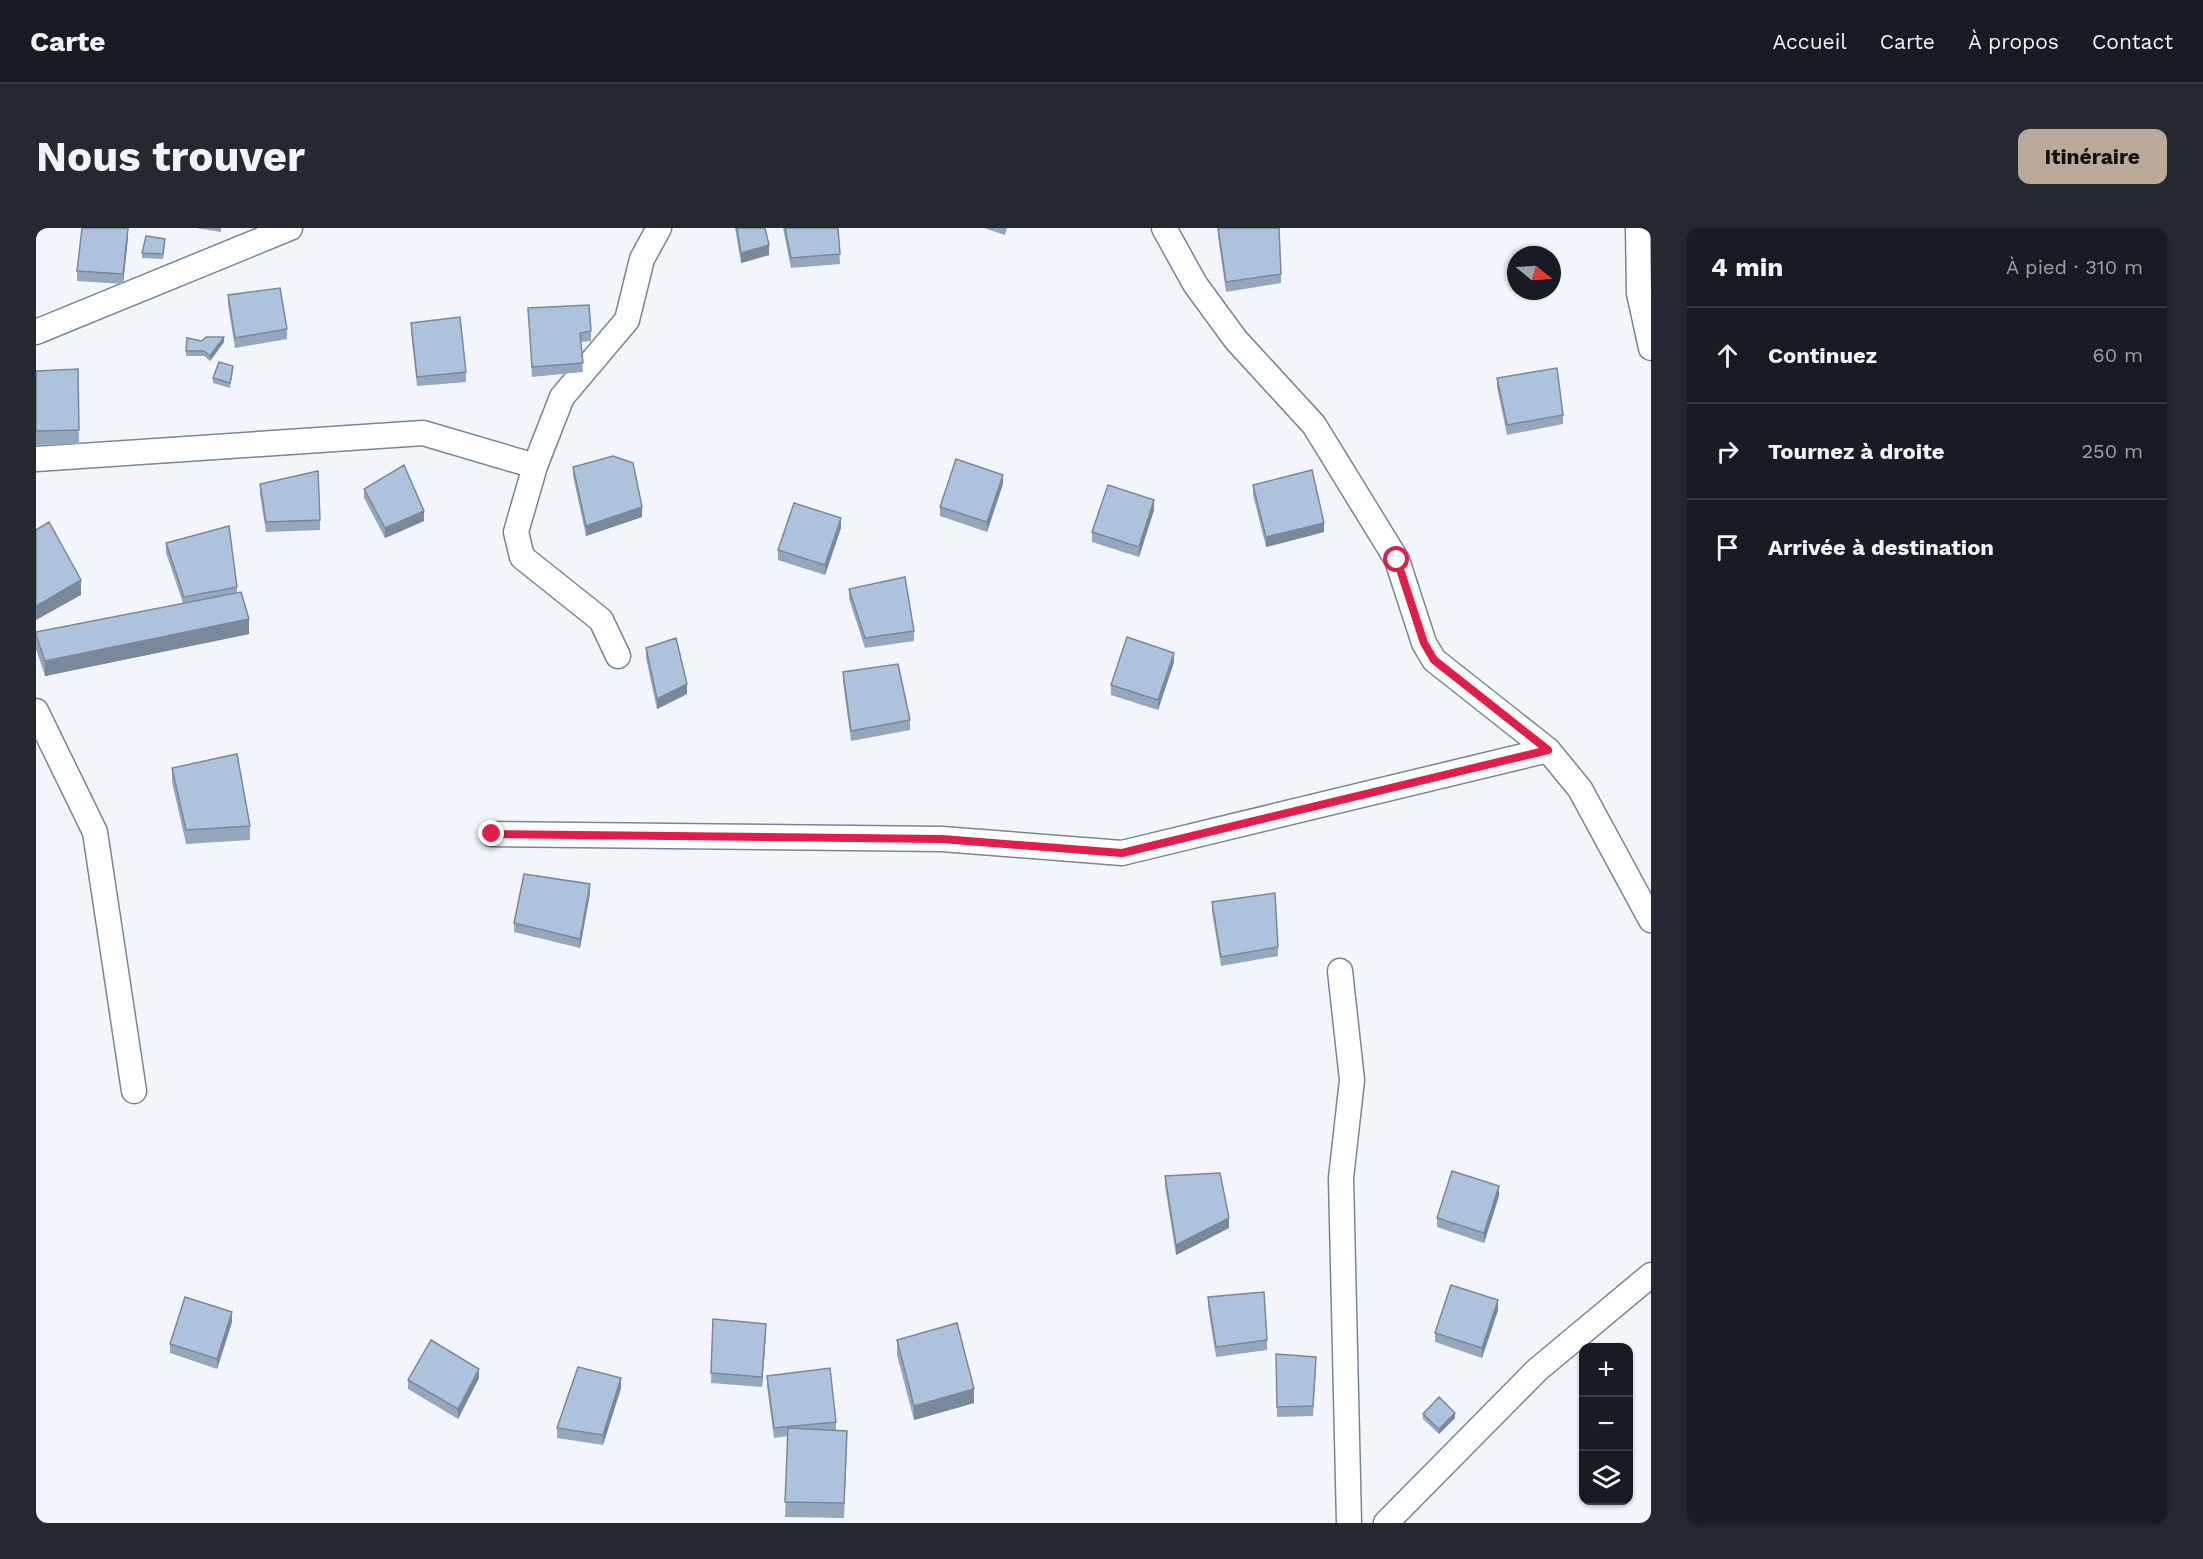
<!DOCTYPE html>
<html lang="fr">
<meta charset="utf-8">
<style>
:root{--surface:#171b24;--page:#242831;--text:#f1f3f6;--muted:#9ea1a6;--line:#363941;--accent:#b8a99a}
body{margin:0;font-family:"Work Sans",sans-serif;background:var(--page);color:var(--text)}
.controls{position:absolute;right:18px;bottom:18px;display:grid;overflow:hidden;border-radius:12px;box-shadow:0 2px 4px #0004}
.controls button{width:54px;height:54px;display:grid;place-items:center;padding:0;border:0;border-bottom:2px solid var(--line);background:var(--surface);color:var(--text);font:30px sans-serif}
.compass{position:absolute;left:1471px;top:18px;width:54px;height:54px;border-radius:50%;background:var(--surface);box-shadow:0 2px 4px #0004;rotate:108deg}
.stop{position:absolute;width:18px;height:18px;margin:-14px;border:4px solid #e11d48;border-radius:50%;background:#fff}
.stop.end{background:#e11d48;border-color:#fff;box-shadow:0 2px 6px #0008}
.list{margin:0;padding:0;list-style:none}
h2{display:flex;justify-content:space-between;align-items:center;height:78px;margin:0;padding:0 24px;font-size:26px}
h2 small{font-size:20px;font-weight:400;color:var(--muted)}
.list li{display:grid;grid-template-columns:39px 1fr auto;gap:18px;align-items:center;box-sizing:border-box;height:96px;padding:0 24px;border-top:2px solid var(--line)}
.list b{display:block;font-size:22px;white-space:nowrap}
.list em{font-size:20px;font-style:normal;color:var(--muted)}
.icon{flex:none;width:33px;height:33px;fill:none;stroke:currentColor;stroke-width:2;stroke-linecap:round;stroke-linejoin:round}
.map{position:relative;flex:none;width:1615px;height:1295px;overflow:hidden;border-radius:12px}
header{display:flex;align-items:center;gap:36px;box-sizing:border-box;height:84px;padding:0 30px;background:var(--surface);border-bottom:2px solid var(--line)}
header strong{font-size:28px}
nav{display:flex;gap:33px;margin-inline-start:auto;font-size:21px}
.intro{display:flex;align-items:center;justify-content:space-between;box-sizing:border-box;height:144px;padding:0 36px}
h1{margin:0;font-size:42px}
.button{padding:15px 27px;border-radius:12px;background:var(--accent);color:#111;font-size:21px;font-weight:700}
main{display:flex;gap:36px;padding:0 36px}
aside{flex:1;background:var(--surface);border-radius:12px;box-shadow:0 2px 4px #0004}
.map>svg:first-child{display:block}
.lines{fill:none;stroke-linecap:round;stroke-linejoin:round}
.minor-casing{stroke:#75869a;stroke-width:27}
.minor{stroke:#fff;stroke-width:24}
.wall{fill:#95a7bd}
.shaded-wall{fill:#79889a}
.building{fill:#adc2dc;stroke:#79889a;stroke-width:1.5}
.route{stroke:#e11d48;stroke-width:8}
</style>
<header>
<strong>Carte</strong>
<nav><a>Accueil</a><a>Carte</a><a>À propos</a><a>Contact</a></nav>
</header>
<div class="intro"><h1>Nous trouver</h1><a class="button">Itinéraire</a></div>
<main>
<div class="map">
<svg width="1615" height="1295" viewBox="0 0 1615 1295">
<rect width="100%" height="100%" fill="#f2f6fb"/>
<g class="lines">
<g class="minor-casing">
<path id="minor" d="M 1128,0 L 1159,56 L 1200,112 L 1278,197 L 1361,332 L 1388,415 L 1398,432 L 1512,522 L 1544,561 L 1615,692
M 1602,0 L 1603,65 L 1615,120
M 0,104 L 254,0
M 0,231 L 387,205 L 499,238
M 582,428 L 565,392 L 486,329 L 480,304 L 499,238 L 526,169 L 591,92 L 606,31 L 623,0
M 0,483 L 59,604 L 98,863
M 456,606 L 906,611 L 1086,625 L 1512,522
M 1304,743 L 1316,852 L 1305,950 L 1313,1295
M 1350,1295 L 1501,1142 L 1615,1047"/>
</g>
<use href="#minor" class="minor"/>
</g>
<path class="wall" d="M 160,0 L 185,0 L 185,4 Z
M 699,0 L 729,0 L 733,27 L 705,35 Z
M 747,0 L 802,0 L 804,36 L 755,40 Z
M 948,0 L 971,0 L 969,7 Z
M 1182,0 L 1245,46 L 1245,55 L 1190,64 L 1182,8 Z
M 92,10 L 87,56 L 41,53 L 41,43 Z
M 129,16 L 127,31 L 106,30 L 106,25 Z
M 192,67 L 251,101 L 251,111 L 199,120 L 192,76 Z
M 492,80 L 555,103 L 555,113 L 545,114 L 547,144 L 496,149 Z
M 375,95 L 430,144 L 430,154 L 381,158 L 375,104 Z
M 166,113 L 188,114 L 174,133 L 168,128 L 150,128 L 150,123 Z
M 42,141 L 43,216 L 0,217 L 0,143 Z
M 197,143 L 194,160 L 177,155 L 177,150 Z
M 1461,150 L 1527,187 L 1527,196 L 1471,207 L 1461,159 Z
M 537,239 L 606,289 L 550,308 L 537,248 Z
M 224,256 L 284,292 L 284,302 L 230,304 L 224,266 Z
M 967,256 L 951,304 L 904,288 L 904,279 Z
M 1217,257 L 1288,304 L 1230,319 L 1217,267 Z
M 328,261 L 388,293 L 349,310 L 328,270 Z
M 1118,282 L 1103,329 L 1056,314 L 1056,304 Z
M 805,300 L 789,347 L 742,332 L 742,322 Z
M 130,315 L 201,359 L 201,365 L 213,406 L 9,448 L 0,421 L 0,404 L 147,375 L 130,325 Z
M 813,361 L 878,403 L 878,413 L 829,420 L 813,371 Z
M 610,420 L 651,466 L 621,481 L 610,430 Z
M 1138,434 L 1122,482 L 1075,467 L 1075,457 Z
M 807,444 L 874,492 L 874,502 L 815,513 L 807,454 Z
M 136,540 L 214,598 L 214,612 L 150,616 L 136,554 Z
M 554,665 L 544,720 L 478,704 L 478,695 Z
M 1176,674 L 1242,719 L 1242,728 L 1185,738 L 1176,684 Z
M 1129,948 L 1193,1000 L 1140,1027 L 1129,958 Z
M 1463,968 L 1448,1015 L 1401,999 L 1401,990 Z
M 1172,1069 L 1231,1112 L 1231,1122 L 1180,1129 L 1172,1079 Z
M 1462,1082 L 1446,1130 L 1399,1114 L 1399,1105 Z
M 677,1091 L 730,1105 L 726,1159 L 675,1155 Z
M 196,1094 L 181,1141 L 134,1125 L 134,1116 Z
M 861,1112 L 938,1175 L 878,1192 L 861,1127 Z
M 1240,1126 L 1280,1139 L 1277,1188 L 1241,1189 Z
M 731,1148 L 800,1194 L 800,1203 L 811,1218 L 808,1290 L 749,1289 L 752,1208 L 738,1210 L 731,1158 Z
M 443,1150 L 422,1191 L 372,1161 L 372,1152 Z
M 585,1160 L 567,1217 L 521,1210 L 521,1200 Z
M 1387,1186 L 1419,1190 L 1403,1206 L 1387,1191 Z"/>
<path class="shaded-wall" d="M 92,0 L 92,10 L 87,56 L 87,46 Z
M 733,17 L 733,27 L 705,35 L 705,25 Z
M 188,109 L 188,114 L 174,133 L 174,128 Z
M 967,247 L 967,256 L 951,304 L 951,294 Z
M 1118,272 L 1118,282 L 1103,329 L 1103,319 Z
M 606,279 L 606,289 L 550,308 L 550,298 Z
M 388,283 L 388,293 L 349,310 L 349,300 Z
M 805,290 L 805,300 L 789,347 L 789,337 Z
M 1288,295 L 1288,304 L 1230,319 L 1230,309 Z
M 45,352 L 45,367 L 0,392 L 0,378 Z
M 213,391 L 213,406 L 9,448 L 9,433 Z
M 1138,425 L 1138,434 L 1122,482 L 1122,472 Z
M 651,456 L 651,466 L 621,481 L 621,471 Z
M 554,656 L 554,665 L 544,720 L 544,711 Z
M 1463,958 L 1463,968 L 1448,1015 L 1448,1005 Z
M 1193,990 L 1193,1000 L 1140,1027 L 1140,1017 Z
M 1462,1072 L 1462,1082 L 1446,1130 L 1446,1120 Z
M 196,1084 L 196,1094 L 181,1141 L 181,1131 Z
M 730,1096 L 730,1105 L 726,1159 L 726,1149 Z
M 443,1141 L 443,1150 L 422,1191 L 422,1181 Z
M 585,1150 L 585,1160 L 567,1217 L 567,1207 Z
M 938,1161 L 938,1175 L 878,1192 L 878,1178 Z
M 1419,1185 L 1419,1190 L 1403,1206 L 1403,1201 Z"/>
<path class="building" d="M 46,0 L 92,0 L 87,46 L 41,43 Z
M 701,0 L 729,0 L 733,17 L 705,25 Z
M 749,0 L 802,0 L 804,26 L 755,30 Z
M 1182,0 L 1243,0 L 1245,46 L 1190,54 Z
M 110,8 L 129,11 L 127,26 L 106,25 Z
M 244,60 L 251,101 L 199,110 L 192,67 Z
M 553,77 L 555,103 L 544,105 L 547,135 L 496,139 L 492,80 Z
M 424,89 L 430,144 L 381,149 L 375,95 Z
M 170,109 L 188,109 L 174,128 L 168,123 L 150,123 L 151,110 L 166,113 Z
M 183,134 L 197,138 L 194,155 L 177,150 Z
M 1521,140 L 1527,187 L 1471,197 L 1461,150 Z
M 42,141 L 43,202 L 0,203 L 0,143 Z
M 577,228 L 597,235 L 606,279 L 550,298 L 537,239 Z
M 920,231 L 967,247 L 951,294 L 904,279 Z
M 368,237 L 388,283 L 349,300 L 328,261 Z
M 1276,242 L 1288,295 L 1230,309 L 1217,257 Z
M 282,243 L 284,292 L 230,294 L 224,256 Z
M 1072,257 L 1118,272 L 1103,319 L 1056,304 Z
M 758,275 L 805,290 L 789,337 L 742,322 Z
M 13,294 L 45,352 L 0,378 L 0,302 Z
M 193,298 L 201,359 L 148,369 L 130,315 Z
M 869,349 L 878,403 L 829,410 L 813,361 Z
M 205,364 L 213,391 L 9,433 L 0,407 L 0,404 Z
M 1091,409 L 1138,425 L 1122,472 L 1075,457 Z
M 640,410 L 651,456 L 621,471 L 610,420 Z
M 862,436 L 874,492 L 815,503 L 807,444 Z
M 201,526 L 214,598 L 150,602 L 136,540 Z
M 488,646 L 554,656 L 544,711 L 478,695 Z
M 1239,665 L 1242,719 L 1185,729 L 1176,674 Z
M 1416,943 L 1463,958 L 1448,1005 L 1401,990 Z
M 1184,945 L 1193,990 L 1140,1017 L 1129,948 Z
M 1415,1057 L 1462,1072 L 1446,1120 L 1399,1105 Z
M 1228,1064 L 1231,1112 L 1180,1119 L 1172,1069 Z
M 149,1069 L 196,1084 L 181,1131 L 134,1116 Z
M 677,1091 L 730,1096 L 726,1149 L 675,1145 Z
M 921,1095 L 938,1161 L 878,1178 L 861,1112 Z
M 395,1112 L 443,1141 L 422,1181 L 372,1152 Z
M 1240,1126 L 1280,1129 L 1277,1178 L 1241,1179 Z
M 542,1139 L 585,1150 L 567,1207 L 521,1200 Z
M 794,1140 L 800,1194 L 738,1200 L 731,1148 Z
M 1403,1169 L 1419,1185 L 1403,1201 L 1387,1186 Z
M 752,1200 L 811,1203 L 808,1275 L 749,1274 Z"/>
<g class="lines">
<path class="route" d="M 456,606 L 906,611 L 1086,625 L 1512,522 L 1398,432 L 1388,415 L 1361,332"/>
</g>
</svg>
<div class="controls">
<button>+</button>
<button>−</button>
<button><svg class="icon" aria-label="layers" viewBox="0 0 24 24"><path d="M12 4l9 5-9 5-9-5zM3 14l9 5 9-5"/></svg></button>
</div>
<svg class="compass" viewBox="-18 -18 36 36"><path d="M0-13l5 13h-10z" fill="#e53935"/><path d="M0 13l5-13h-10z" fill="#9ea1a6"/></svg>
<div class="stop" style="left:1361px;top:332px"></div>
<div class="stop end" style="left:456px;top:606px"></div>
</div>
<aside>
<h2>4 min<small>À pied · 310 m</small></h2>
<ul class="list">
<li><svg class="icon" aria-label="ahead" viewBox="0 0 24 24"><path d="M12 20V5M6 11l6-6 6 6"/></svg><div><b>Continuez</b></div><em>60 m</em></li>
<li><svg class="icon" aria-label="right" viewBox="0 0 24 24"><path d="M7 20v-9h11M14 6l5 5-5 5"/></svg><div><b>Tournez à droite</b></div><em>250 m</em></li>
<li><svg class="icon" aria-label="arrive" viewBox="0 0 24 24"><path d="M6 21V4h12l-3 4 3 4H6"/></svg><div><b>Arrivée à destination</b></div></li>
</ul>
</aside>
</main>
